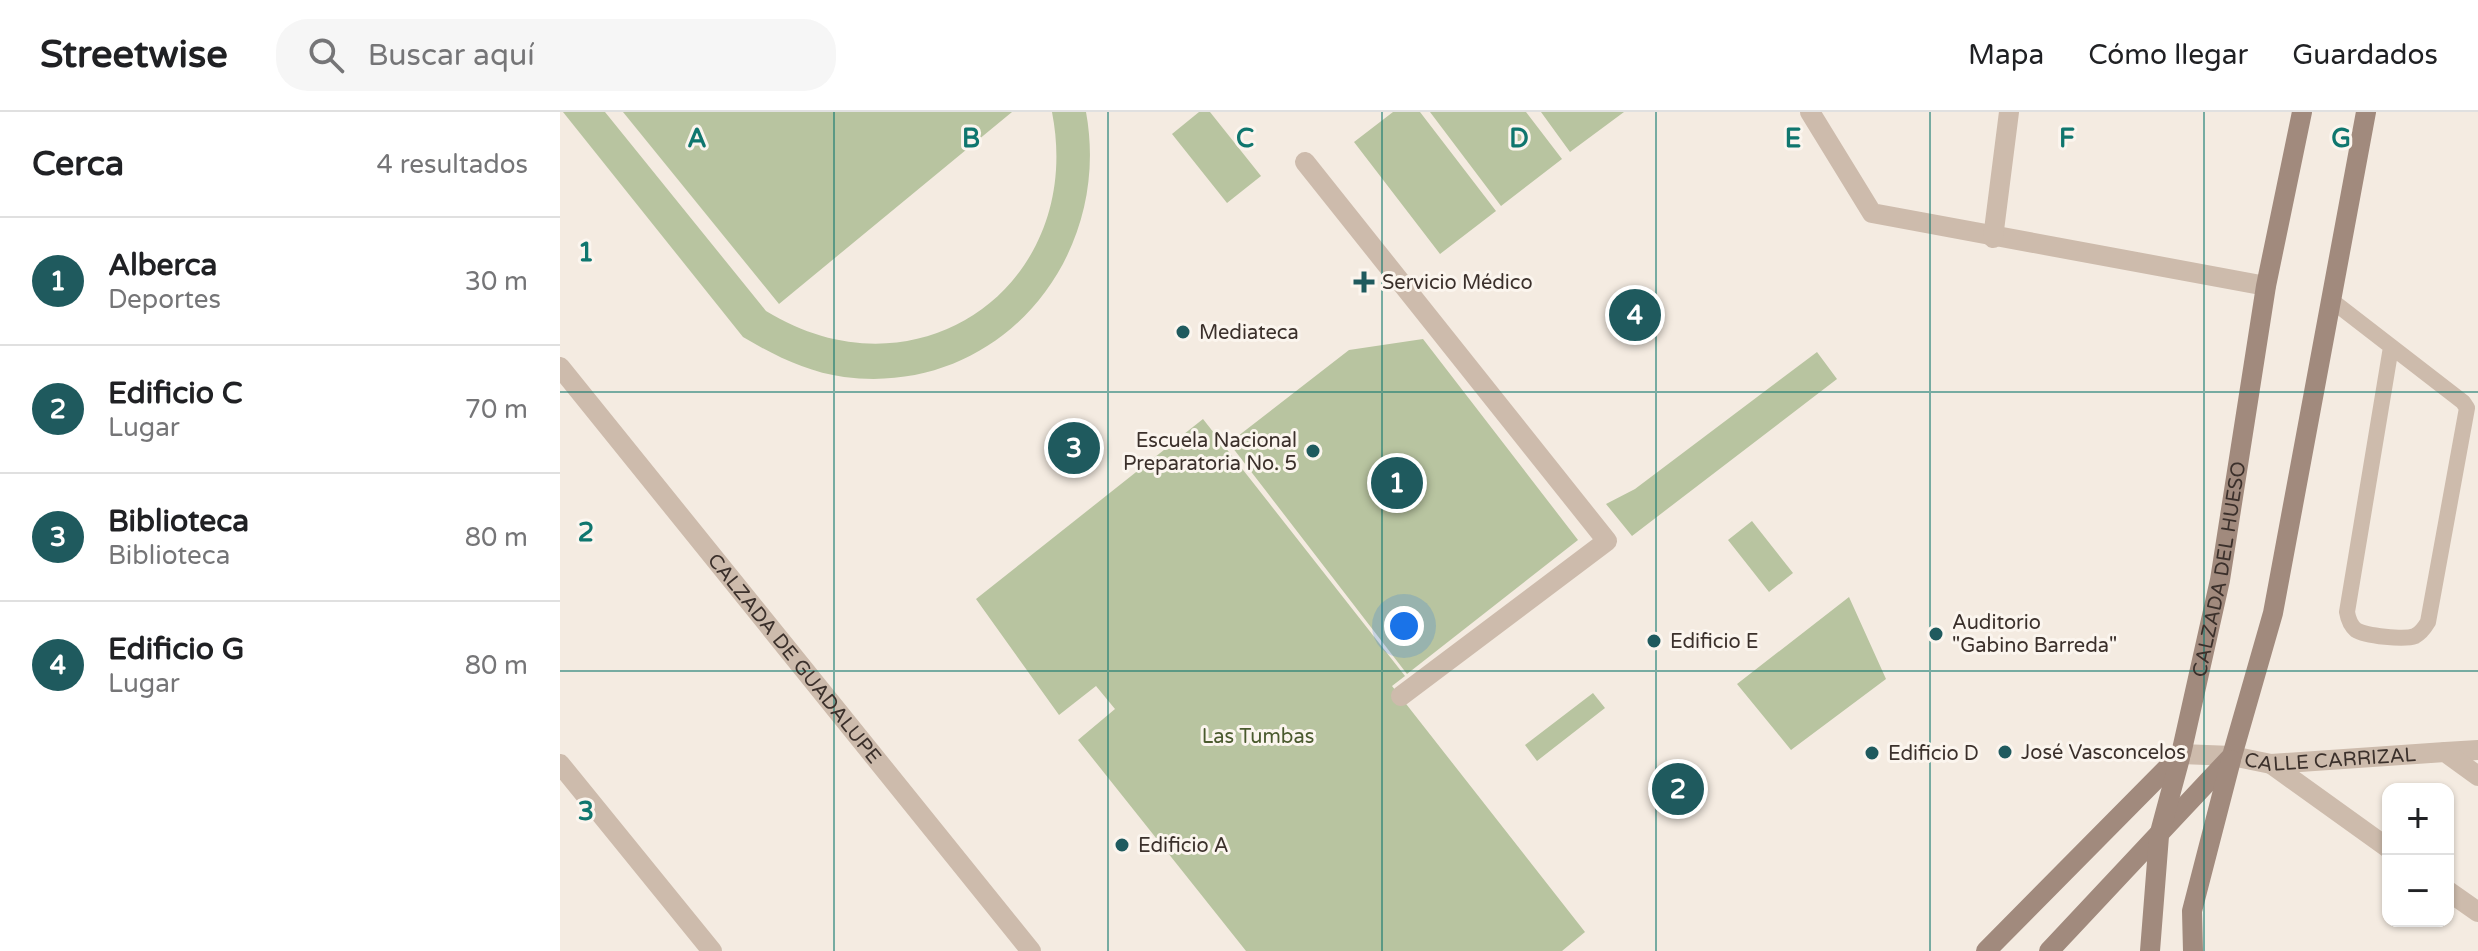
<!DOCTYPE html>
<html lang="es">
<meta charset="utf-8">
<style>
:root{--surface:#fff;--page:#f6f6f6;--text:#202124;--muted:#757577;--line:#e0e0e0;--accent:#1f5a5e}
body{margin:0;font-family:"Varela Round",sans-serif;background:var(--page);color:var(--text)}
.controls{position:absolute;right:24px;bottom:24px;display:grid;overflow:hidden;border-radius:16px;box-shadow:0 2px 6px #0004}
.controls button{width:72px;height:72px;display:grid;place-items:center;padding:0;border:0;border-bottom:2px solid var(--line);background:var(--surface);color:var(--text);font:40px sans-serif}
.you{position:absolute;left:844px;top:514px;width:28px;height:28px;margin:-20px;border:6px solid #fff;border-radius:50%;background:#1a73e8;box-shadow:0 0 0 12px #1a73e833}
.badge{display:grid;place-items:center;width:52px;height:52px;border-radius:50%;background:var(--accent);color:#fff;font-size:26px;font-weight:700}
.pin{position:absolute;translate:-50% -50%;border:4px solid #fff;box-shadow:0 2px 8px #0006}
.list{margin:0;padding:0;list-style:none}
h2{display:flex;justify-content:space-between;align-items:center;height:104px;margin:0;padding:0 32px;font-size:34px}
h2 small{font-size:26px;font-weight:400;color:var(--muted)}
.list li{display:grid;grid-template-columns:52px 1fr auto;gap:24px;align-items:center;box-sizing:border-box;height:128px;padding:0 32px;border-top:2px solid var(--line)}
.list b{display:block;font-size:30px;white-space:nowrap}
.list p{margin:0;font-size:26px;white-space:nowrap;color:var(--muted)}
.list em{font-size:26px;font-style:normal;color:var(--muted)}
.icon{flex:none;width:44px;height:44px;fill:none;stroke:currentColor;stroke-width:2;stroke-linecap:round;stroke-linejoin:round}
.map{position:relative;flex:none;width:1918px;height:839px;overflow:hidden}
header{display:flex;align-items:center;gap:48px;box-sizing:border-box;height:112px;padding:0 40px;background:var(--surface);border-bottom:2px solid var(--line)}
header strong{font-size:38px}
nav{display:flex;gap:44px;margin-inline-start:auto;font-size:28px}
.search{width:560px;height:72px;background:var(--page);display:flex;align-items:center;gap:20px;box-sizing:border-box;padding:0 28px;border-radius:32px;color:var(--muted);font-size:30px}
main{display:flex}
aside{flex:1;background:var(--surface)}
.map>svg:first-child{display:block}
.green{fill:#b8c4a0}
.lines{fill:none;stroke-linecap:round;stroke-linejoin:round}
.service{stroke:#cdbbac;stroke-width:16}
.pedestrian{stroke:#cdbbac;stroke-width:20}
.minor{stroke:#cdbbac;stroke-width:20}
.tertiary{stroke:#cdbbac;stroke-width:20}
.secondary{stroke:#a18a7d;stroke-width:20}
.grid{fill:none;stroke:#0f766e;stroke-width:2;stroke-opacity:0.55}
.poi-dot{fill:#1f5a5e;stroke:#fbf5ee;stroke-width:3}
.labels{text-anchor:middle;stroke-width:6;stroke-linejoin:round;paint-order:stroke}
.poi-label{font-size:20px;fill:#3b302b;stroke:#fbf5ee;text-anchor:start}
.street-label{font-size:20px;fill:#3b302b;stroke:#fbf5ee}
.park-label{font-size:20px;fill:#4a5a2e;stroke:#fbf5ee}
.grid-label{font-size:26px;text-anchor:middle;font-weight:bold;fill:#0f766e;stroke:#fbf5ee;stroke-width:6;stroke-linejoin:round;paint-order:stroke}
</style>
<header>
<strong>Streetwise</strong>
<div class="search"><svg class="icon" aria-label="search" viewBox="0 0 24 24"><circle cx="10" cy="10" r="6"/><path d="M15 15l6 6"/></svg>Buscar aquí</div>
<nav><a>Mapa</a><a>Cómo llegar</a><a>Guardados</a></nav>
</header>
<main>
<aside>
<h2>Cerca<small>4 resultados</small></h2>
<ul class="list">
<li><span class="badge">1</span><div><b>Alberca</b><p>Deportes</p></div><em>30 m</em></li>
<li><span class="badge">2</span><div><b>Edificio C</b><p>Lugar</p></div><em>70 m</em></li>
<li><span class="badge">3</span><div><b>Biblioteca</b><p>Biblioteca</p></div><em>80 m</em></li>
<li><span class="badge">4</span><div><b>Edificio G</b><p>Lugar</p></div><em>80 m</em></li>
</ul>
</aside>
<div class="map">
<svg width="1918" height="839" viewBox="0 0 1918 839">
<rect width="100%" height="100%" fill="#f4ebe1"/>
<path class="green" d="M 3,0 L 45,0 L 206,199 C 357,292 526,174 492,0 L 526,0 C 553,147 438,285 284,265 C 247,260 215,244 183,225 Z
M 63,0 L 452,0 L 219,192 Z
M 639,0 L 650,0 L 701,64 L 667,91 L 612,22 Z
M 833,0 L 860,0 L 936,99 L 880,142 L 794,30 Z
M 870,0 L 966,0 L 1002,47 L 941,94 Z
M 981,0 L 1064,0 L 1010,40 Z
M 863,227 L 1018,428 L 847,562 L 669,331 L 789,238 Z
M 1257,240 L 1277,267 L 1072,424 L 1046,392 L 1075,377 Z
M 643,307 L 845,564 L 832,574 L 1025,820 L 1002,839 L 686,839 L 518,628 L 555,597 L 536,574 L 499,603 L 416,487 Z
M 1192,409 L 1233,461 L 1209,480 L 1168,428 Z
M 1289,485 L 1326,567 L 1231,638 L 1177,572 Z
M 1033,581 L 1045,596 L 977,649 L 965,633 Z"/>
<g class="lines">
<path class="service" d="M 1771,188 L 1903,290 L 1907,296 L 1868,510 C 1865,515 1861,521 1855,524 C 1845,528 1805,524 1796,518 C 1790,513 1788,506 1787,500 L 1831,235"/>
<path class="pedestrian" d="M 745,50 L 1047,429 L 841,584"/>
<g class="minor">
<path d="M 1250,0 L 1312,101 L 1706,174"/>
<path d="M 1433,126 L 1449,0"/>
<path id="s1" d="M 0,255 L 471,839"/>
<path d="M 1885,640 L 1918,638"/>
<path d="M 0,652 L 152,839"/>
</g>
<g class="tertiary">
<path id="s2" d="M 1621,642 L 1672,644 L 1711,652 L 1885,640 L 1918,664"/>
<path d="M 1711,652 L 1828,736"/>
<path d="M 1888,779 L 1918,800"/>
</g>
<g class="secondary">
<path id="s3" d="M 1426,839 L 1621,642 L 1660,468 L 1706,174 L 1742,0"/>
<path d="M 1489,839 L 1672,644 L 1713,501 L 1806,0"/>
<path d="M 1590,839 L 1599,724 L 1620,646"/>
<path d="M 1633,839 L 1632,799 L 1671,648"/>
</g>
</g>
<path class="grid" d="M 274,0 L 274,839M 548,0 L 548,839M 822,0 L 822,839M 1096,0 L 1096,839M 1370,0 L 1370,839M 1644,0 L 1644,839M 0,280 L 1918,280M 0,559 L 1918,559"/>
<g class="poi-dot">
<path d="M800 158h8v8h8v8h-8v8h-8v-8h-8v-8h8z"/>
<circle cx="623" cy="220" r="8"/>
<circle cx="753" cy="339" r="8"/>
<circle cx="1376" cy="522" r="8"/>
<circle cx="1094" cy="529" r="8"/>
<circle cx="1445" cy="640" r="8"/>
<circle cx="1312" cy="641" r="8"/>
<circle cx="562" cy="733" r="8"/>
</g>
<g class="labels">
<g class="poi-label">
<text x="822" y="177">Servicio Médico</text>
<text x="639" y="227">Mediateca</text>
<text x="737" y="335" text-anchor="end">Escuela Nacional<tspan x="737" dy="23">Preparatoria No. 5</tspan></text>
<text x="1392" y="517">Auditorio<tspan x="1392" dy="23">"Gabino Barreda"</tspan></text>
<text x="1110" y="536">Edificio E</text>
<text x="1461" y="647">José Vasconcelos</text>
<text x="1328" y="648">Edificio D</text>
<text x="578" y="740">Edificio A</text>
</g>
<g class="street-label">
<text dy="7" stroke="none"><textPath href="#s3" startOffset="466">CALZADA DEL HUESO</textPath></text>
<text dy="7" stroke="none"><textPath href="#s1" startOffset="374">CALZADA DE GUADALUPE</textPath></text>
<text dy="7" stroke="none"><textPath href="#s2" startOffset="150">CALLE CARRIZAL</textPath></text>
</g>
<g class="park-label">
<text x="698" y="631">Las Tumbas</text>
</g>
</g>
<g class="grid-label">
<text x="137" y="35">A</text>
<text x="411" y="35">B</text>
<text x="685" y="35">C</text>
<text x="959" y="35">D</text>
<text x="1233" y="35">E</text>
<text x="1507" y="35">F</text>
<text x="1781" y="35">G</text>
<text x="26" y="149">1</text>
<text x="26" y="429">2</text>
<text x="26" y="708">3</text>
</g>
</svg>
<div class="controls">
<button>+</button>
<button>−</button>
</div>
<div class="you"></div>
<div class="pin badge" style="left:837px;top:371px">1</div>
<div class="pin badge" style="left:1118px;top:677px">2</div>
<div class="pin badge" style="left:514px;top:336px">3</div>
<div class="pin badge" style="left:1075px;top:203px">4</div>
</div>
</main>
